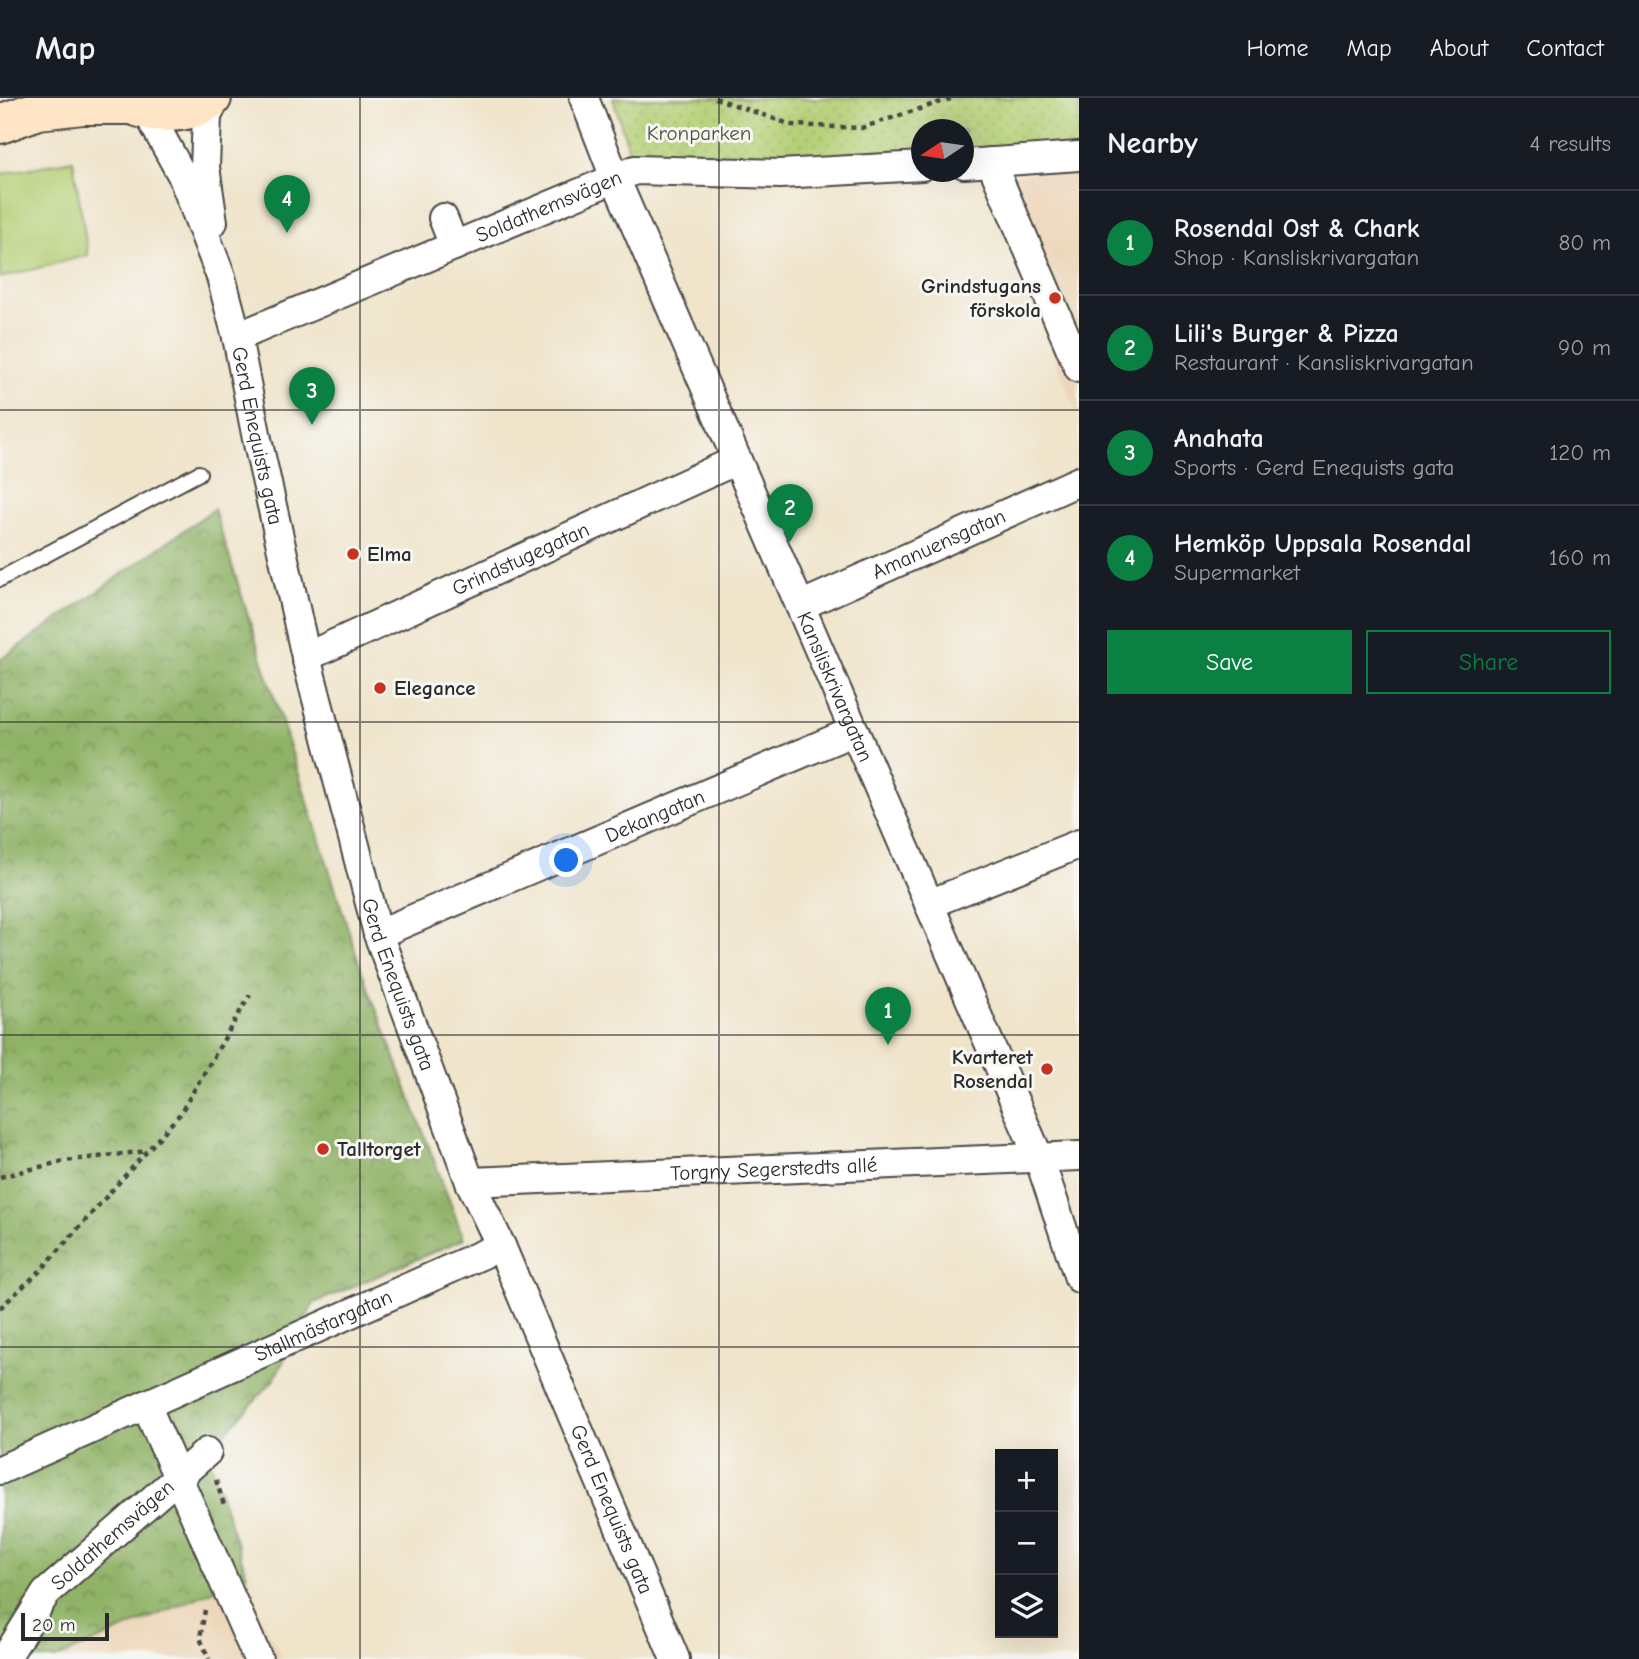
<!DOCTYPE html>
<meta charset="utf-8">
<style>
:root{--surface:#171b24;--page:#242831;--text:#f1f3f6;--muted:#9ea1a6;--line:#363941;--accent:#0b8043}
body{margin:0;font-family:"Comic Neue",sans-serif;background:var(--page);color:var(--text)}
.controls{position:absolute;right:21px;bottom:21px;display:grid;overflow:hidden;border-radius:0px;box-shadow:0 7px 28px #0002}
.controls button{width:63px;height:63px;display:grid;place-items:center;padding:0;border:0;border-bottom:2px solid var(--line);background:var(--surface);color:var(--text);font:35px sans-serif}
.compass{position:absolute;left:911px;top:21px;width:63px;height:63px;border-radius:50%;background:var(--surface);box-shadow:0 7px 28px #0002;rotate:257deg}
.scale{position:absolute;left:21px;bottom:18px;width:88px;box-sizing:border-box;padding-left:7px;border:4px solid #2b2b2b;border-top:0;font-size:19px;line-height:24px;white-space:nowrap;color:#2b2b2b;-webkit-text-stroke:5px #f6f6f2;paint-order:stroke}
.you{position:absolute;left:567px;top:763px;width:24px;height:24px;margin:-18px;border:5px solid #fff;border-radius:50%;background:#1a73e8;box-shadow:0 0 0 10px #1a73e833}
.badge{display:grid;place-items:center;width:46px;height:46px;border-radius:50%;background:var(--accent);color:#fff;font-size:23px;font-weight:700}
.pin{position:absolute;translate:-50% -58px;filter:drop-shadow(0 2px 4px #0008)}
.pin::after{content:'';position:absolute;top:37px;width:24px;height:21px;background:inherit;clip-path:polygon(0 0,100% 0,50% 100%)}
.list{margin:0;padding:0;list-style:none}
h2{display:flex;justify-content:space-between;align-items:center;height:91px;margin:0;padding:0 28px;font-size:30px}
h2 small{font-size:23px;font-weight:400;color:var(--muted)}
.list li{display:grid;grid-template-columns:46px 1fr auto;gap:21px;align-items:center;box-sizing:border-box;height:105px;padding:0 28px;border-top:2px solid var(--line)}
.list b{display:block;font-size:26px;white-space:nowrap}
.list p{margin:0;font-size:23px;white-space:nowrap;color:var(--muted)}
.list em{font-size:23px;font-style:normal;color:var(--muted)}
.actions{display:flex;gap:14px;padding:21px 28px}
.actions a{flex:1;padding:16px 0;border:2px solid var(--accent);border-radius:0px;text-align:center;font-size:24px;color:var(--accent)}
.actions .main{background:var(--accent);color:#fff}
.icon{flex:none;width:38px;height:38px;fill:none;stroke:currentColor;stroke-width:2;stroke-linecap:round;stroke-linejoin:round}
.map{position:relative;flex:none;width:1079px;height:1561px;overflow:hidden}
header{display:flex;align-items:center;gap:42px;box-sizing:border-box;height:98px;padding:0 35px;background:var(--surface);border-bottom:2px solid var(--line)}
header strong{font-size:33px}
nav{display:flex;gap:38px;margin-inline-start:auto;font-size:24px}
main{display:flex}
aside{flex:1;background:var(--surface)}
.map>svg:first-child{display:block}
.built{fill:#edd7bb}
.grass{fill:#b4cf74;stroke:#707d50;stroke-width:2}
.forest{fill:url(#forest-crowns);stroke:#5d6e48;stroke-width:2}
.park{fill:url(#park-dots);stroke:#707d50;stroke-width:2}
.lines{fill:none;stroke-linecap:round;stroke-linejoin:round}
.lane-casing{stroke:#494743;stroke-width:18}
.street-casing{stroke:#494743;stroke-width:32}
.secondary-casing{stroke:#494743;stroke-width:42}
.path{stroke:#494743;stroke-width:4.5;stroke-dasharray:5 5;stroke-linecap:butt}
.lane{stroke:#fff;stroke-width:14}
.street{stroke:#fff;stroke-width:28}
.secondary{stroke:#fde5c5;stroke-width:38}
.grid{fill:none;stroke:#2b2b2b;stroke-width:2;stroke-opacity:0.55}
.poi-dot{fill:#c8321e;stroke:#f6f6f2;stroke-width:2.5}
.labels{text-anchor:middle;stroke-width:6;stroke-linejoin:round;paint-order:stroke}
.park-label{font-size:21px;fill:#4d543d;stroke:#f6f6f2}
.street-label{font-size:21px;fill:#2b2b2b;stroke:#f6f6f2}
.poi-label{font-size:21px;font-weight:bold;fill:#2b2b2b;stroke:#f6f6f2;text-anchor:start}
</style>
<header>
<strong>Map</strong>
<nav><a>Home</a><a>Map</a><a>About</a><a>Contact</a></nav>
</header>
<main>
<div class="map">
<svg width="1079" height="1561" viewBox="0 0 1079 1561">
<defs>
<pattern id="forest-crowns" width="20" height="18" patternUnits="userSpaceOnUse" patternTransform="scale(1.75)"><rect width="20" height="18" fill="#8fb266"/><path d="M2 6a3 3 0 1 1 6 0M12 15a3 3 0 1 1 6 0" fill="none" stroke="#759154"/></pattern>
<pattern id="park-dots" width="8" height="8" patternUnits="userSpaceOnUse" patternTransform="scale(1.75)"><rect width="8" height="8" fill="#b4cf74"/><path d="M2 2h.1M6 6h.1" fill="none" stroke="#9bb265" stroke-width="1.8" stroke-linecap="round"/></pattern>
</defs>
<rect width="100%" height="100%" fill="#f6f6f2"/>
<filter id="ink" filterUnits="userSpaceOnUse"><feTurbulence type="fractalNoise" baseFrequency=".0143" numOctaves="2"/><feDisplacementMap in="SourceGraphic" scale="14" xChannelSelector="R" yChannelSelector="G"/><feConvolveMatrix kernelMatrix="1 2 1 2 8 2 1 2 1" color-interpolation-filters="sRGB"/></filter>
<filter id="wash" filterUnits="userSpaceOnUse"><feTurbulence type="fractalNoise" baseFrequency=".00686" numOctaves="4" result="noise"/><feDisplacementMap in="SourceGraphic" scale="28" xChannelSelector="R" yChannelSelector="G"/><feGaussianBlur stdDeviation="1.57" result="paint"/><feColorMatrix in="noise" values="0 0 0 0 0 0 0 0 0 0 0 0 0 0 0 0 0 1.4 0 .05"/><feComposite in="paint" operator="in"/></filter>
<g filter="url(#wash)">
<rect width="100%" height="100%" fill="#f0e4cb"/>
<path class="built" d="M 1079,69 L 1079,320 L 981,81 Z
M 247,1478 L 260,1517 L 283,1561 L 55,1561 Z"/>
<path class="grass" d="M 73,62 L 88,157 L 0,180 L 0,76 Z"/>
<path class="forest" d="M 214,411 L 361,871 L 464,1141 L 314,1205 L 273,1283 L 207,1354 L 247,1478 L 55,1561 L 0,1561 L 0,562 Z"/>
<path class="park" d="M 613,0 L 1079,0 L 1079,50 L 964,59 L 964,32 L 922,32 L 921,62 L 635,72 Z"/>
</g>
<g filter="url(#ink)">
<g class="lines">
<g class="lane-casing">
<path id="lane" d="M 0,481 L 199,375"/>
</g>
<g class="street-casing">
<g id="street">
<path id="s1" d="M 584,0 L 615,80 L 1039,1060 L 1079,1180"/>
<path id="s2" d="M 147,13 L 182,77 L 221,179 L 237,239 L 257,341 L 306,559 L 378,836 L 470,1084 L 501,1148 L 675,1561"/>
<path d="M 991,64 L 1079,270"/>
<path d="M 964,66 L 1079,58"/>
<path d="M 443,120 L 454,148"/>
<path d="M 213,124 L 205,69 L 207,18 L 216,0"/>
<path id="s3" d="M 237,239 L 635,72 L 780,76 L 922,68"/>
<path id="s4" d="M 800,508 L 1079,383"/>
<path id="s5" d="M 306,559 L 737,362"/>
<path d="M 929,806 L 1079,746"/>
<path id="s6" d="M 378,836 L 854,633"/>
<path id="s7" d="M 470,1084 L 1079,1058"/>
<path d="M 146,1307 L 258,1561"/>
<path id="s8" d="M 0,1372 L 501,1148"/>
<path id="s9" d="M 5,1561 L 46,1495 L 207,1354"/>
</g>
</g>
<g class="secondary-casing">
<path id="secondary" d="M 119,0 C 145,17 186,20 212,0
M 0,26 L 38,12 L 83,7 L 130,7"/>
</g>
<path class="path" d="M 715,0 L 792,27 L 861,30 L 953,0
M 0,1079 L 64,1063 L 147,1053
M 0,1210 L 41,1172 L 180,1016 L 250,897
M 216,1382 L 224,1407
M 205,1512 L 200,1540 L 209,1561"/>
<use href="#lane" class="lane"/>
<use href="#street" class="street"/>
<use href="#secondary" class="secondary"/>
</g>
</g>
<path class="grid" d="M 360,0 L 360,1561M 719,0 L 719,1561M 0,312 L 1079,312M 0,624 L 1079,624M 0,937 L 1079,937M 0,1249 L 1079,1249"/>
<g class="poi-dot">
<circle cx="1055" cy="200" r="7"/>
<circle cx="353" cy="456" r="7"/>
<circle cx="380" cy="590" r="7"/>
<circle cx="1047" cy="971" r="7"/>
<circle cx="323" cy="1051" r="7"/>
</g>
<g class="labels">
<g class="park-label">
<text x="699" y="42">Kronparken</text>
</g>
<g class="street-label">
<text dy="7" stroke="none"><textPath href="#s3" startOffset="338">Soldathemsvägen</textPath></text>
<text dy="7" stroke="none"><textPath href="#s2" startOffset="345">Gerd Enequists gata</textPath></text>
<text dy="7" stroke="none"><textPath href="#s4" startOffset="152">Amanuensgatan</textPath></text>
<text dy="7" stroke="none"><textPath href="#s5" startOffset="236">Grindstugegatan</textPath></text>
<text dy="7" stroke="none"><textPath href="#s1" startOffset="640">Kansliskrivargatan</textPath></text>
<text dy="7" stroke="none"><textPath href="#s6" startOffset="301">Dekangatan</textPath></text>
<text dy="7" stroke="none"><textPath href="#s2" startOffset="912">Gerd Enequists gata</textPath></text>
<text dy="7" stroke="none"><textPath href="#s7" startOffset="304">Torgny Segerstedts allé</textPath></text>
<text dy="7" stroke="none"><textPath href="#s8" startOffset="354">Stallmästargatan</textPath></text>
<text dy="7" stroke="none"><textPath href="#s2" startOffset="1479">Gerd Enequists gata</textPath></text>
<text dy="7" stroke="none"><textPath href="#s9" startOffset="166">Soldathemsvägen</textPath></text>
</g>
<g class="poi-label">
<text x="1041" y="195" text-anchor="end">Grindstugans<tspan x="1041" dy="24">förskola</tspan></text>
<text x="367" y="463">Elma</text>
<text x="394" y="597">Elegance</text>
<text x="1033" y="966" text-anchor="end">Kvarteret<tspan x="1033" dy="24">Rosendal</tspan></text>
<text x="337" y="1058">Talltorget</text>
</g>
</g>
</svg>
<div class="controls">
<button>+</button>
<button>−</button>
<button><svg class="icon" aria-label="layers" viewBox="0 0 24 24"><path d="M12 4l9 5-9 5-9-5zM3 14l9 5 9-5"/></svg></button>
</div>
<svg class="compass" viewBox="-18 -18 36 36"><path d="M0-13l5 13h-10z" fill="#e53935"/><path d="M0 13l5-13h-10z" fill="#9ea1a6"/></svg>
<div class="scale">20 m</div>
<div class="you"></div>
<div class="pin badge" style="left:888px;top:947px">1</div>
<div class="pin badge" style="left:790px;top:444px">2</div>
<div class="pin badge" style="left:312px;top:327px">3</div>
<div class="pin badge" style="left:287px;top:135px">4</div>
</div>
<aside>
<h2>Nearby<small>4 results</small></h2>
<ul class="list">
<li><span class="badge">1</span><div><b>Rosendal Ost &amp; Chark</b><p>Shop · Kansliskrivargatan</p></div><em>80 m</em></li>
<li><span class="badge">2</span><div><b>Lili's Burger &amp; Pizza</b><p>Restaurant · Kansliskrivargatan</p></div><em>90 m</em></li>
<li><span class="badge">3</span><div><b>Anahata</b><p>Sports · Gerd Enequists gata</p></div><em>120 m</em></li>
<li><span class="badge">4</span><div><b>Hemköp Uppsala Rosendal</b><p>Supermarket</p></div><em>160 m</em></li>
</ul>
<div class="actions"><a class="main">Save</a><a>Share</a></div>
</aside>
</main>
